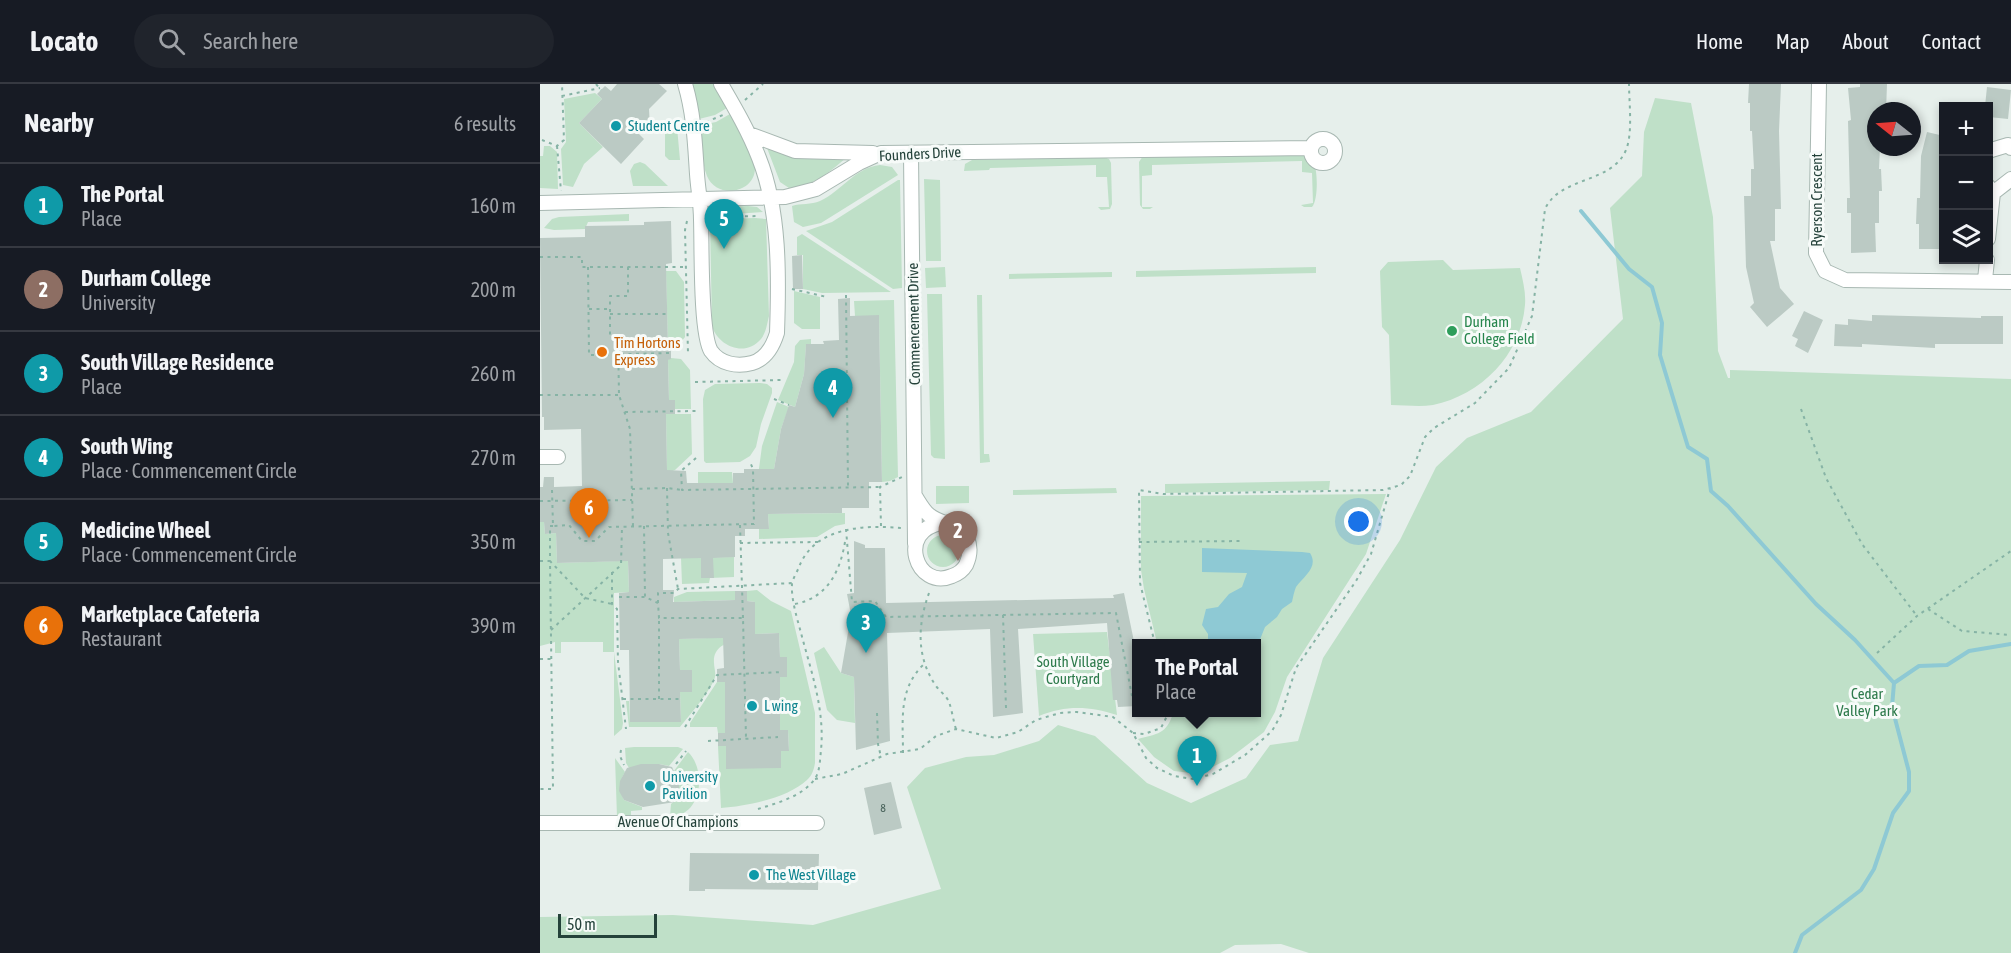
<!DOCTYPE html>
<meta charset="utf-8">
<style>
:root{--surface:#171b24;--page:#20242c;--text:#f1f3f6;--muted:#9ea1a6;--line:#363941;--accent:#1a73e8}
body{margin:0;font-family:"Asap Condensed",sans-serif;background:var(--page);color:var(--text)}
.controls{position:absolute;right:18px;top:18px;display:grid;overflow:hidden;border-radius:0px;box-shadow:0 3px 9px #0003}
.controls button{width:54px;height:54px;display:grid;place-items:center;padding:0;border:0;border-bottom:2px solid var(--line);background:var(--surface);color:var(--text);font:30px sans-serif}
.compass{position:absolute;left:1327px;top:18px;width:54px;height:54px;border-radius:50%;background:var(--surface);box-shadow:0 3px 9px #0003;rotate:287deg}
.scale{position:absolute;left:18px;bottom:15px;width:99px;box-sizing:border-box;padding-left:6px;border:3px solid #24423a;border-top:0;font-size:16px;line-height:21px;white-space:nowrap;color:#24423a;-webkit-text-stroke:4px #f7fbf9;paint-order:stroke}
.you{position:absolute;left:819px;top:438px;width:21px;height:21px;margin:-15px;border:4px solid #fff;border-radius:50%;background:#1a73e8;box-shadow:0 0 0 9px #1a73e833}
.badge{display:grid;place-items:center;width:39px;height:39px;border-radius:50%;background:var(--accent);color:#fff;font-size:20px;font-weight:700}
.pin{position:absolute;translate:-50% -50px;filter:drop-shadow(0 2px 3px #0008)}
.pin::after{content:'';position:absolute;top:32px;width:21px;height:18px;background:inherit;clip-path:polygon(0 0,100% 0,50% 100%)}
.popup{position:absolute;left:592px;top:555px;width:129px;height:78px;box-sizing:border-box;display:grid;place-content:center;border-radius:0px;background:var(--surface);filter:drop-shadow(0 2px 4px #0005);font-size:20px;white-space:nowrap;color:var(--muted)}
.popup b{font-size:22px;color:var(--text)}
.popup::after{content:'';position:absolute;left:50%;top:100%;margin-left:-12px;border:12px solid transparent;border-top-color:var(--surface)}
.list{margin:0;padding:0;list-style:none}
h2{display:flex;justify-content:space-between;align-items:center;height:78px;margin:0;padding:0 24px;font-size:26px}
h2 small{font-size:20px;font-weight:400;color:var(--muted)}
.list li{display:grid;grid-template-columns:39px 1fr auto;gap:18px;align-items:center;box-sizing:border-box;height:84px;padding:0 24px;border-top:2px solid var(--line)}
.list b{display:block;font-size:22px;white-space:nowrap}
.list p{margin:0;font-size:20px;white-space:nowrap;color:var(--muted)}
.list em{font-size:20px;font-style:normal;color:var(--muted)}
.icon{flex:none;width:33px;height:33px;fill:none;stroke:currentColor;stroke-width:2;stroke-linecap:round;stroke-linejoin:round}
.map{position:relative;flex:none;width:1471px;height:869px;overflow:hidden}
header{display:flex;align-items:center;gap:36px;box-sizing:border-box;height:84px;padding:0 30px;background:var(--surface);border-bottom:2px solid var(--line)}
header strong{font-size:28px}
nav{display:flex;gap:33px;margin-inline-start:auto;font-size:21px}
.search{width:420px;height:54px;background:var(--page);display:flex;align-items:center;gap:15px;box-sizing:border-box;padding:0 21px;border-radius:33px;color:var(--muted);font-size:22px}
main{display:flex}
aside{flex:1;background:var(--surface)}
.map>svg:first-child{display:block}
.green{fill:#bfe0c8}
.water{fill:#8ec9d4}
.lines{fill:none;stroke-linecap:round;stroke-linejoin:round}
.stream{stroke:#8ec9d4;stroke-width:4}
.building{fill:#bbcac4}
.minor-casing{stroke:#a8b8b2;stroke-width:16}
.path{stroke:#86b3a5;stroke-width:2;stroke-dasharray:3 4.5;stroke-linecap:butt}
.minor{stroke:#fff;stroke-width:14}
.culture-dot{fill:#0f9aa8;stroke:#f7fbf9;stroke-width:2}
.leisure-dot{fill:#2e9e5b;stroke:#f7fbf9;stroke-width:2}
.food-dot{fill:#e8710a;stroke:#f7fbf9;stroke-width:2}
.labels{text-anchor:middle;stroke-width:6;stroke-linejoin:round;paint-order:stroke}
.number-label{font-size:12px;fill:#4a645c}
.culture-label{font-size:15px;fill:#0d838f;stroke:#f7fbf9;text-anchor:start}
.street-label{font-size:15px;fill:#24423a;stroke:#f7fbf9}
.leisure-label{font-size:15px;fill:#27864d;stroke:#f7fbf9;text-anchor:start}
.food-label{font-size:15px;fill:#c56008;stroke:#f7fbf9;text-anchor:start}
.park-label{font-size:15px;fill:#2d7a4b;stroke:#f7fbf9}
</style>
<header>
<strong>Locato</strong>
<div class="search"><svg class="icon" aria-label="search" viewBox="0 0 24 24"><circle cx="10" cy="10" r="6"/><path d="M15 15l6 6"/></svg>Search here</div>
<nav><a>Home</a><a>Map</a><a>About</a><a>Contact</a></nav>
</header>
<main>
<aside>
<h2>Nearby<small>6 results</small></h2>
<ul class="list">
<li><span class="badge" style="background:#0f9aa8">1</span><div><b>The Portal</b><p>Place</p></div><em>160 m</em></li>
<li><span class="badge" style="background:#8d6e63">2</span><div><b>Durham College</b><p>University</p></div><em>200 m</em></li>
<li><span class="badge" style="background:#0f9aa8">3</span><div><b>South Village Residence</b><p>Place</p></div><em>260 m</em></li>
<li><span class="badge" style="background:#0f9aa8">4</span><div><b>South Wing</b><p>Place · Commencement Circle</p></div><em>270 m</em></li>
<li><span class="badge" style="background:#0f9aa8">5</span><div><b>Medicine Wheel</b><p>Place · Commencement Circle</p></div><em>350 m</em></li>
<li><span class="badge" style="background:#e8710a">6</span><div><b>Marketplace Cafeteria</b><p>Restaurant</p></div><em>390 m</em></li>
</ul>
</aside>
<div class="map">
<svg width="1471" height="869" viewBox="0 0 1471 869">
<rect width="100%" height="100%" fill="#e6efeb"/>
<path class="green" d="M 152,0 L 173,0 L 187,24 L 175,31 L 159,35 Z
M 55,9 L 62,15 L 39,39 L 63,63 L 44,80 L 33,103 L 23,101 L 21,65 L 26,58 L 24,15 Z
M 1115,14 L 1151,19 L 1173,133 L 1178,267 L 1188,294 L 1190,294 L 1190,286 L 1471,295 L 1471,869 L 769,869 L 741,860 L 695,861 L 680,869 L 0,869 L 0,833 L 133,831 L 273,841 L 401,805 L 367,703 L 385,684 L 426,673 L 454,671 L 499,657 L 518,641 L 555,652 L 607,699 L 651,719 L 706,694 L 730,661 L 758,657 L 783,574 L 860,456 L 896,383 L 927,354 L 991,328 L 1083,235 L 1070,124 L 1102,92 L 1104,48 Z
M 190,30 C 198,44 216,70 215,85 C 214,110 176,115 167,92 C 161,78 163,57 161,41 L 176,38 Z
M 134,40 L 137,43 L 140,76 L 129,76 L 125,72 L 125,41 Z
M 4,62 L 10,62 L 17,68 L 18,105 L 0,104 L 0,72 L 3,72 Z
M 227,64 C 253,74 279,74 306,74 C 288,89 274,102 249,104 L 240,98 Z
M 763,71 C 767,73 771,76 774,80 C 778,88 778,117 772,123 L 764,123 L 761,121 L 773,119 L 772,89 L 762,88 L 762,77 L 612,81 L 612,91 L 602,92 L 602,123 L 613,123 L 610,125 L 603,125 L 600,121 L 599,78 L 603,72 Z
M 564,73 L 569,75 L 571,79 L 572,120 L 570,125 L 561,126 L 558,123 L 569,123 L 567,93 L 556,93 L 556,81 L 450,84 L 449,86 L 424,87 L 425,80 L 432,76 Z
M 100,78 L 105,80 L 128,102 L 93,102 L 90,87 L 94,80 Z
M 340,81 L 352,83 L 358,91 L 281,139 L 263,143 L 254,138 L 252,122 C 261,119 271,121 280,117 C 302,107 314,84 340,81 Z
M 384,95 L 400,96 L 401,177 L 386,177 Z
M 358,96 L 360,96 L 362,204 L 353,205 L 266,147 L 292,138 Z
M 208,122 L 217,123 L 223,128 L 180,131 L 172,129 L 181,123 Z
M 89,130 L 89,137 L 48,138 L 45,145 L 14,146 L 4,144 L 12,135 L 19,133 Z
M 215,134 L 226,135 L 229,232 C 227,240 226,249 221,255 C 205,274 178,262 172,242 L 170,138 L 183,135 Z
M 262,150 L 351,208 L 282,209 L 263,205 L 263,171 L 257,171 L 257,153 Z
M 903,176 L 913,186 L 980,184 C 983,197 986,209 985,221 C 981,271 941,311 893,321 C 879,323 865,321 851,321 L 849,251 L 842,243 L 840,187 L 848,178 Z
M 405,183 L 406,203 L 386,204 L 385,184 Z
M 776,183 L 776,189 L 596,193 L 596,187 Z
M 126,187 L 136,187 L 144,198 L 145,253 L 138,262 L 128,263 Z
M 572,188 L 572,193 L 469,195 L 469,190 Z
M 254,207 L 280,213 L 280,245 L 262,245 L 254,239 Z
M 387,210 L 402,210 L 405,375 L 394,374 L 391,371 Z
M 437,211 L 442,211 L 444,370 L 449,370 L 450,378 L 440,379 Z
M 354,216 L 358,393 L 350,397 L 342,398 L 339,232 L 315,232 L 314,217 Z
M 271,255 L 271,260 L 266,261 L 264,290 L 255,323 L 238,316 L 254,278 L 255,262 L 260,256 Z
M 131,274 L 141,275 L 150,286 L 151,325 L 135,325 L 129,316 L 128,276 Z
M 220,299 L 227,300 L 232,304 L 232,309 L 221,340 L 216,363 L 210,372 L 200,378 L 166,379 L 164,377 L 163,315 L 165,306 L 175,300 Z
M 237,318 L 249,323 L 241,345 L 234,385 L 218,392 L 222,362 Z
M 126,330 L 151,330 L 152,370 L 135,386 L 127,389 Z
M 158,388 L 192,388 L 193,399 L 158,399 Z
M 790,397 L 789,406 L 625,409 L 625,400 Z
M 396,402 L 429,402 L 429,419 L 396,420 Z
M 576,404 L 577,409 L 473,411 L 473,406 Z
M 846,410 L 826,470 L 747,593 L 735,628 L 724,648 L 690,674 L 659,690 L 634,687 L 614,673 L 598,655 C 617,650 627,650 633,629 L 717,628 L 717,560 L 617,559 L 604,505 L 601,486 L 601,412 Z
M 305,429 L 305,440 L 295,442 L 277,453 L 219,455 L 219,445 L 229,445 L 228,430 Z
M 0,438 L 4,438 L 5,450 L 16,449 L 17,479 L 78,477 L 87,450 L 89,508 L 74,509 L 74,568 L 83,639 L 82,645 L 74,652 L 74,568 L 63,568 L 63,558 L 21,558 L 21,569 L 15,569 L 15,558 L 0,562 Z
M387 467a16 16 0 1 1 32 0a16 16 0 1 1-32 0Z
M 194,473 L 194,493 L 170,494 L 169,499 L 142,500 L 141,474 Z
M 217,506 L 231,517 L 251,527 L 275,629 L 275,679 C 274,685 272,692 267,696 C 248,714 207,722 181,724 L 178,662 L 186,662 L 241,684 L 241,667 L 249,666 L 248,646 L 240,646 L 240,593 L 247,573 L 240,573 L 239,549 L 215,550 L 215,518 L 207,517 L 207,507 Z
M 195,507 L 195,516 L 134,518 L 134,513 L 147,508 Z
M 567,548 L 577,631 C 549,622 526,621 499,632 L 493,550 Z
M 196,553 C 185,561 173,563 174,579 C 174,583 176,589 175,593 C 172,605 149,632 140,643 L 89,643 L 86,617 L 89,617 L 90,638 L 141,638 L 140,608 L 152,608 L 140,586 L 139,555 Z
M 284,563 L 301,589 L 314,593 L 315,639 L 297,636 L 287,626 L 274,569 Z
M 177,598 L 185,598 L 185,649 L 178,649 L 177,643 L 150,643 L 150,639 Z
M 94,663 L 138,663 L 143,665 L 129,682 L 119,680 L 89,684 L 86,679 L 85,664 Z
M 148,668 C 167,686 162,733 130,732 L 131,720 C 142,712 140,699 134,687 Z
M 75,674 L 85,688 C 79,699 79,705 84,716 L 102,723 L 102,726 L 91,727 L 91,733 L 77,733 Z"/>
<path class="water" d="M 662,464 L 762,468 L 770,469 C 779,483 764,492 756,503 C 754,508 753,513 752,518 L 742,525 L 737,533 L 725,543 L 717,563 L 717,560 L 668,559 L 668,550 L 662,541 L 666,525 L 678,523 L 689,510 L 702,503 L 707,489 L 662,488 Z"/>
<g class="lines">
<path class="stream" d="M 1041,127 L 1089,185 L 1112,203 L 1122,239 L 1120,271 L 1148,363 L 1167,375 L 1171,407 L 1188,422 L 1276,520 L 1315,556 L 1354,599
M 1354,599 L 1379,582 L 1407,581 L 1429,567 L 1471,560
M 1255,869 L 1262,851 L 1321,806 L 1334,785 L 1353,729 L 1369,707 L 1369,688 L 1352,623 L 1354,599"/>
</g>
<path class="building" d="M 77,0 L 119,0 L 127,7 L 109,25 L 110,45 L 95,46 L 104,55 L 81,80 L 39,39 L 62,15 L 57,10 L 65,2 L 71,7 Z
M 1209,0 L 1241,0 L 1239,47 L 1241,125 L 1235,125 L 1235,157 L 1230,157 L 1240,204 L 1254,220 L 1227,243 L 1210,223 L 1214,219 L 1206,183 L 1204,112 L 1211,112 L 1211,85 L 1214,85 L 1212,47 L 1210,47 L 1210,19 L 1208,19 Z
M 1320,0 L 1347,0 L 1346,27 L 1336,27 L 1336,63 L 1340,63 L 1339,85 L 1341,85 L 1342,107 L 1339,107 L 1339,139 L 1335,139 L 1336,168 L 1311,169 L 1311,129 L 1307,129 L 1307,114 L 1310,114 L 1308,37 L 1311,36 L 1308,4 L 1320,3 Z
M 1447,3 L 1471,6 L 1468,35 L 1449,33 L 1449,22 L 1445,22 Z
M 1387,48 L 1404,52 L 1404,165 L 1379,165 L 1379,140 L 1376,140 L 1377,114 L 1380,114 L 1381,72 Z
M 131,137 L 132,179 L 126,180 L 128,263 L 131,262 L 131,275 L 128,276 L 129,316 L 135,316 L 135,330 L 126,330 L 127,386 L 146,387 L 147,399 L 193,399 L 193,389 L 204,389 L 204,385 L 234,385 L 241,345 L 249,321 L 255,323 L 264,290 L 266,260 L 284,260 L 283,257 L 299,256 L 298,215 L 310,214 L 310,232 L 339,231 L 342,398 L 329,398 L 329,424 L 302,424 L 302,429 L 228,430 L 229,445 L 205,445 L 205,452 L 195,452 L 195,473 L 173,474 L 174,494 L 161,494 L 161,474 L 123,475 L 123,506 L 134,506 L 133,518 L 195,516 L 195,507 L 207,507 L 207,517 L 215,518 L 215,550 L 239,549 L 240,573 L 247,573 L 247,593 L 240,593 L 240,646 L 248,646 L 249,667 L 241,667 L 241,684 L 186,685 L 186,662 L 178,662 L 178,649 L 185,649 L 185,598 L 177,598 L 177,585 L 184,584 L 183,554 L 139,555 L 140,586 L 152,586 L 152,608 L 140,608 L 141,638 L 90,638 L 89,566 L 80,566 L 79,509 L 89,508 L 88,477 L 17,479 L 16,449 L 5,450 L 4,438 L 0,438 L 0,403 L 3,403 L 4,393 L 14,393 L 14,403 L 42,402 L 41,345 L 4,346 L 4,333 L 2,333 L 0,154 L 45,153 L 45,142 L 104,141 L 104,138 Z
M 262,171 L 263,205 L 253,205 L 252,172 Z
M 1264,227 L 1283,236 L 1268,269 L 1255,262 L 1258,255 L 1252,252 Z
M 1332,231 L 1441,234 L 1441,232 L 1463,232 L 1463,260 L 1395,260 L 1395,264 L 1322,260 L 1322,263 L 1294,262 L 1295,240 L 1308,241 L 1308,235 L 1332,237 Z
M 314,457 L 325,461 L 325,464 L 345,464 L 346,519 L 574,514 L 573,511 L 584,509 L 597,572 L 597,622 L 578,623 L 577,616 L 573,616 L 567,539 L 478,545 L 483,629 L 453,633 L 450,545 L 347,549 L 350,657 L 316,666 L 314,593 L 301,589 L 311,531 L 307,510 L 314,509 Z
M 101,680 L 119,680 L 132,683 L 139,698 L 139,706 L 135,718 L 103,723 L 84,716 L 79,707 L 80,697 L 87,684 Z
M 351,698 L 362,744 L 334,751 L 324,704 Z
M 150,769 L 279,770 L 278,806 L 165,805 L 165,807 L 149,807 Z"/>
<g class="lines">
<g class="minor-casing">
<path id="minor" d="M 145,0 C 154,30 155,60 157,90 C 158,105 161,120 161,136 C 162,161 160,249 171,267 C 180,280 197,283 212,279 C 226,275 233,262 237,249 C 239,193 240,127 219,74 C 209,48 195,24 181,0
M 1279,0 L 1276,169 L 1285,187 L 1305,196 L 1471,198
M 209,50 L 255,67 L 333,69
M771 67a12 12 0 1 1 24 0a12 12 0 1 1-24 0Z
M 1448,67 L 1468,61 L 1471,64
M 371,69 L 375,460
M 1448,102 L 1453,109 L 1448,155
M 1453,109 L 1471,95
M 0,119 L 245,113 L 276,105 L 319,79 L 341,69 L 771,64
M 1445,196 L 1447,176
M 0,373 L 18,373
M 375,412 C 379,418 383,426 389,431 C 401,441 419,439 427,454 C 431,463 430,472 426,481 C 423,486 418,490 412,492 C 376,507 356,446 402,439
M 0,739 L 277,739"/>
</g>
<path class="path" d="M 56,0 L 61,6
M 22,12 L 60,4
M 205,16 L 223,0
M 166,38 L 183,31
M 2,56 L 17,62 L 24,56 L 22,0
M 17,62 L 21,107
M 175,133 L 220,132
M 147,137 L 145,146 L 148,269
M 0,173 L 42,173 L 42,183 L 146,183
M 48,183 L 49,271 L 131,269
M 88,183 L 88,212 L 70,212 L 70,254 L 78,253 L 79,311 L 90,345 L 93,442
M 252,205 L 287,213
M 306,211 L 308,403
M 49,225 L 70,225
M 70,230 L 126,230
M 155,298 L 242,296
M 0,311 L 79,311
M 234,315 L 249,321
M 1261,325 L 1286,394 L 1322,460 L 1377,532
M 85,328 L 156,327
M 156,374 L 141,387 L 142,406 L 340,403
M 127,404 L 128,449 L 138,505
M 92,405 L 127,404 L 142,406
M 12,406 L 13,442 L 29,441 L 42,457 L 55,457 L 69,443 L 214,440 L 213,385 L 210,378
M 0,417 L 92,416
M 200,441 L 203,534
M 13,442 L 10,442 L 10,477 L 45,514 L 72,520
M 104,442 L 105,513
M 341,442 L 340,403 L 362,393
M 306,445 L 312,518 L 335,517 L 346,533 L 576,529 L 592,612
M 599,458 L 704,457
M 200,459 L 278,458
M 0,477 L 10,477 L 13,705 L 0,705
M 72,488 L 72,520 L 77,525 L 78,578 L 86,645
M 389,509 C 378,540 376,570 394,599 C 398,606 406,611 409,618 C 412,626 413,636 416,645
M 79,513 L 105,513 L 118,519 L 119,534 L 203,534 L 206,654
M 118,519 L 118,509 L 134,509 L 138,505 L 252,499
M 255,520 C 287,514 300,488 305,458
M 1388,525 L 1422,547 L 1471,551
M 463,531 L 466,624
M 11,546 L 81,481 L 82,442
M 615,560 L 600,499 L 599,406 L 623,410 L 843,406 L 861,401 L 870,392 L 885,353 L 894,344 L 935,319 L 969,284 L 992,232 L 1005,125 C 1020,92 1072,100 1086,66 C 1093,49 1089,18 1089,0
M 1337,569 L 1377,532 L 1471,467
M 0,575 L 11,575
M 83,615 L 140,615
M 119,615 L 119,534
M 337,629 L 338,660 L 341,673
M 145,643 L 177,591 L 242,588
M 593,649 L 604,650 L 621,644 L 629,628
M 168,657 L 238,653
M 81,666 L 80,672 L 84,681
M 363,669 C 363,636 358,605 384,580
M 136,680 L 146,667
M 275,695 L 302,690 L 347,670 L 380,665 L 396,652 L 416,645 L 456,654 L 478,648 L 496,636 L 520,629 L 537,628 L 573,633 L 593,649 L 606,674 L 617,684 L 634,692 L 653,695 L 673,690 L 705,671 L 732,647 L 741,631 L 756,584 L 816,497 L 831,470 L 850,405
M 218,725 C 237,719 261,713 274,696 C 280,689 280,675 281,666 C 285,626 271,587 261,549 C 257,534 251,515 252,500 C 253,494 257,488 259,483 C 275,442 325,441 362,444"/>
<use href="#minor" class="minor"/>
</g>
<g class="culture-dot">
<circle cx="76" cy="42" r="6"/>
<circle cx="212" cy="622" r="6"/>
<circle cx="110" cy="702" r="6"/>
<circle cx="214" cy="791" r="6"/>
</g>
<circle class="leisure-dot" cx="912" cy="247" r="6"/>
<circle class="food-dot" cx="62" cy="268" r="6"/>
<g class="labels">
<g class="number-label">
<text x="343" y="728">8</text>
</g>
<g class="culture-label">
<text x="88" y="47">Student Centre</text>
<text x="224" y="627">L wing</text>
<text x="122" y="698">University<tspan x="122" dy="17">Pavilion</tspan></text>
<text x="226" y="796">The West Village</text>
</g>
<g class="street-label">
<text transform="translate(380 70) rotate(-3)" y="5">Founders Drive</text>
<text transform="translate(1277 116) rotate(-90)" y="5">Ryerson Crescent</text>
<text transform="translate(374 240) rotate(-91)" y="5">Commencement Drive</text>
<text x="138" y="743">Avenue Of Champions</text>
</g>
<g class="leisure-label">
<text x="924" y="243">Durham<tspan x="924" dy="17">College Field</tspan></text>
</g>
<g class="food-label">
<text x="74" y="264">Tim Hortons<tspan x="74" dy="17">Express</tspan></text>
</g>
<g class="park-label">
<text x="533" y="583">South Village<tspan x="533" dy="17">Courtyard</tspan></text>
<text x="1327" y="615">Cedar<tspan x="1327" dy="17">Valley Park</tspan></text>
</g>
</g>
</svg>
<div class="controls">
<button>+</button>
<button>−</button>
<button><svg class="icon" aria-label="layers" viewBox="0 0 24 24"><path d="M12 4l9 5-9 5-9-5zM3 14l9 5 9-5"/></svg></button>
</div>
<svg class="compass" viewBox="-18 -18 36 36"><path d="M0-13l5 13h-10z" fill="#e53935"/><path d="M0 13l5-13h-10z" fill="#9ea1a6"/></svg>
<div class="scale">50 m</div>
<div class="you"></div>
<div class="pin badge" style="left:657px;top:702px;background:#0f9aa8">1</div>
<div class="popup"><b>The Portal</b>Place</div>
<div class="pin badge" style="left:418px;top:477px;background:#8d6e63">2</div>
<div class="pin badge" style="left:326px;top:569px;background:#0f9aa8">3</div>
<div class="pin badge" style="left:293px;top:334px;background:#0f9aa8">4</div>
<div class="pin badge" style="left:184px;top:165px;background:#0f9aa8">5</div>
<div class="pin badge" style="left:49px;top:454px;background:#e8710a">6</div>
</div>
</main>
